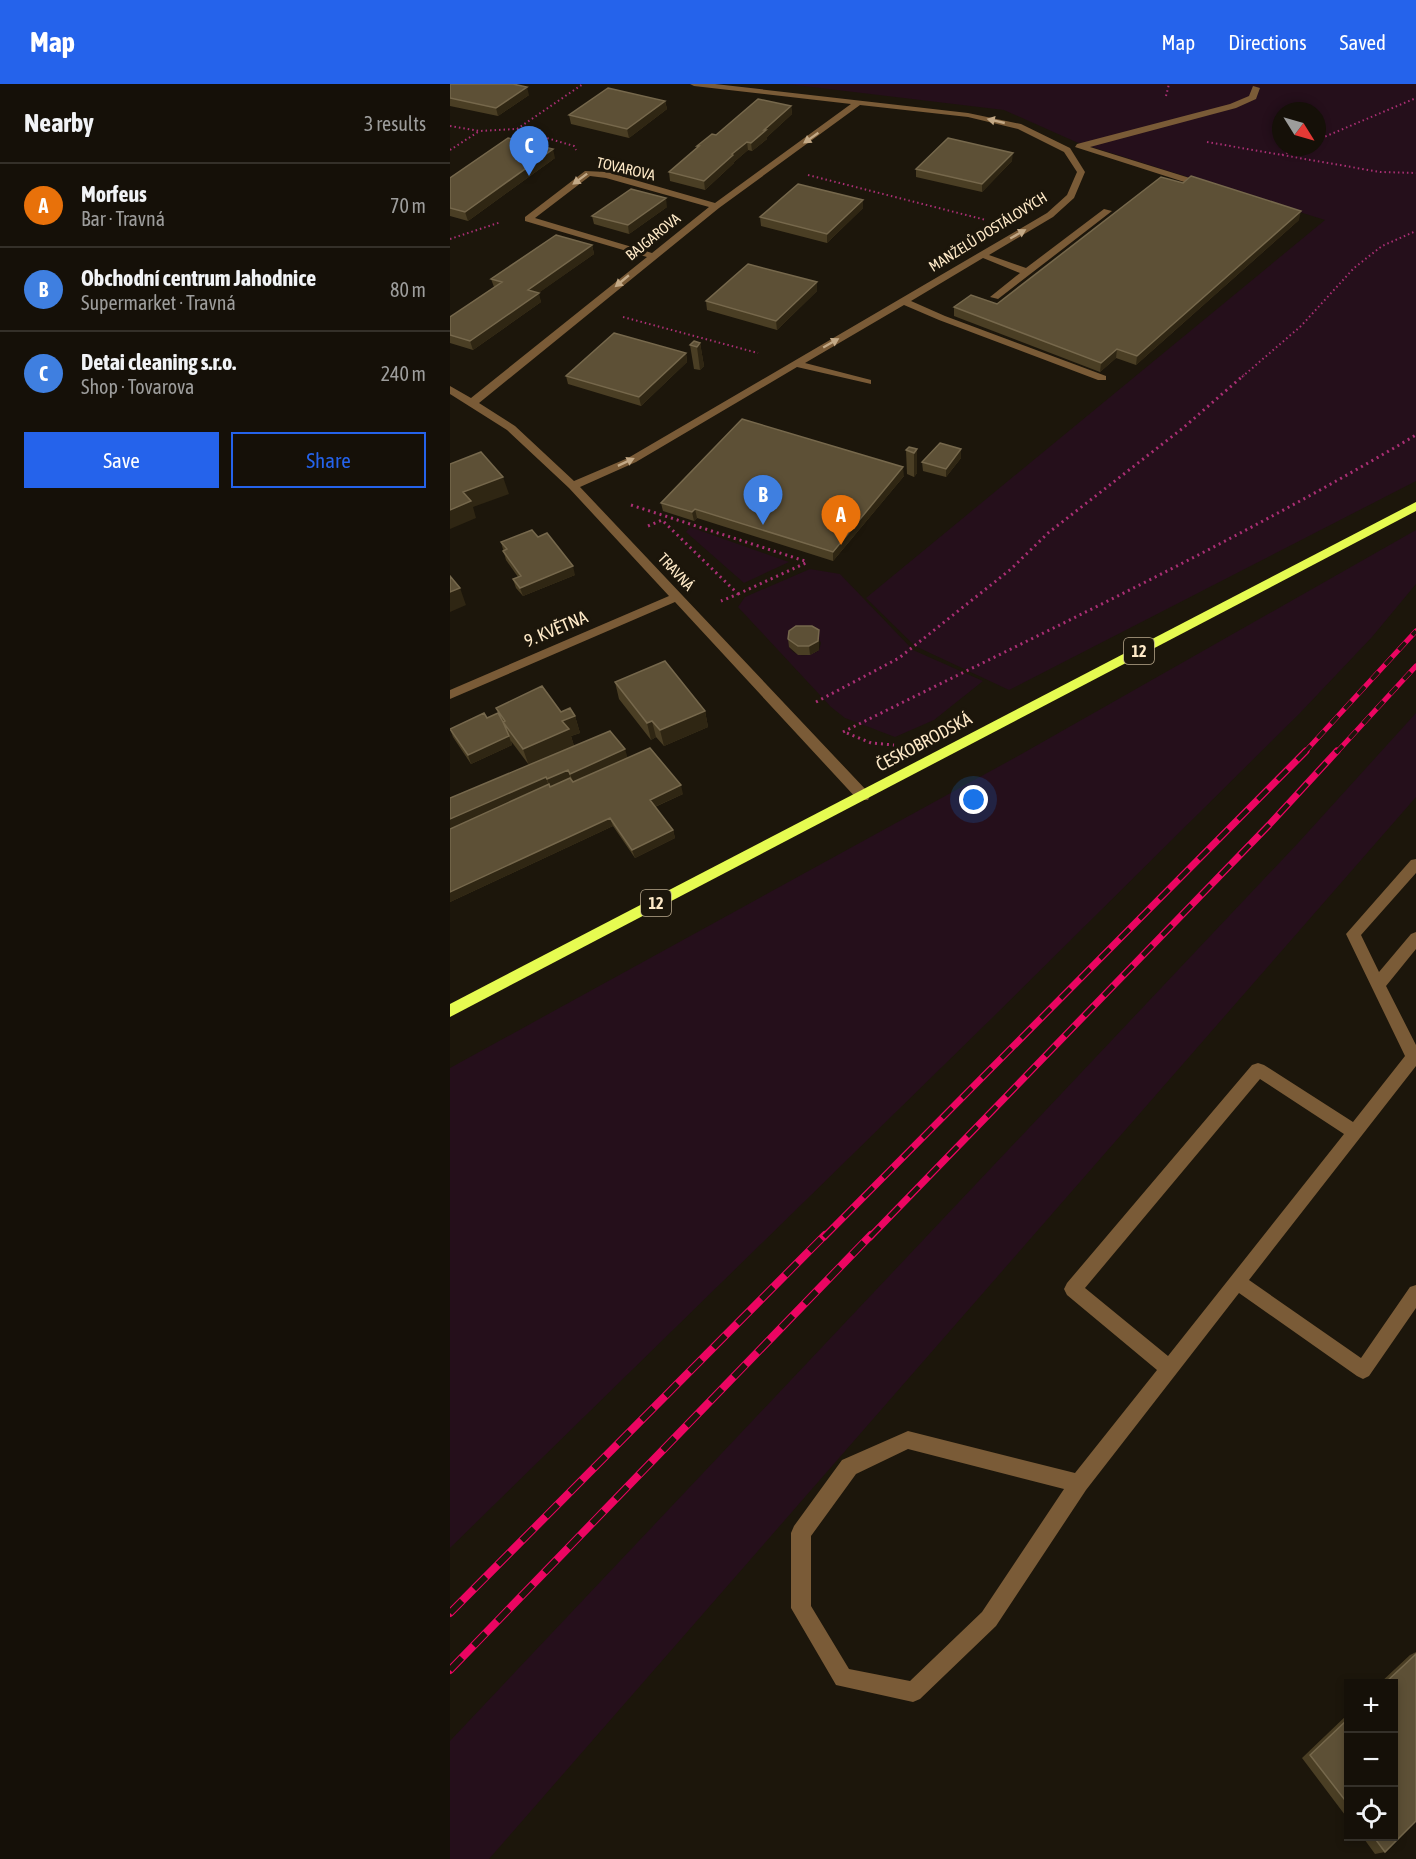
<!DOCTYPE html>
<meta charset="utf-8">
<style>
:root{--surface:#151008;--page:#221e16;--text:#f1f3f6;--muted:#9d9d9c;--line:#343029;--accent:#2563eb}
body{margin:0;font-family:"Asap Condensed",sans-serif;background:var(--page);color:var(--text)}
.controls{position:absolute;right:18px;bottom:18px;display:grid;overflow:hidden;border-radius:0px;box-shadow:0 3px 9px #0003}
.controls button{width:54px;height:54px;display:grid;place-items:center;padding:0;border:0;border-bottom:2px solid var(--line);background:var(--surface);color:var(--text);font:30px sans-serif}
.compass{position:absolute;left:822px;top:18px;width:54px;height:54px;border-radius:50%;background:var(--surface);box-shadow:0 3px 9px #0003;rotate:127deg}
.you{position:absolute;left:524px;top:716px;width:21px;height:21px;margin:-15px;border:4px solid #fff;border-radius:50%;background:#1a73e8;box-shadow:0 0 0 9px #1a73e833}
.badge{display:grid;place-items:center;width:39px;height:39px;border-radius:50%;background:var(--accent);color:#fff;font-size:20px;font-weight:700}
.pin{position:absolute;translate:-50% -50px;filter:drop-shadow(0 2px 3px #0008)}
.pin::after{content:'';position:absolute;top:32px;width:21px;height:18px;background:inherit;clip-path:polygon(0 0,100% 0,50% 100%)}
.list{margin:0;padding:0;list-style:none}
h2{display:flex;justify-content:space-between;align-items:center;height:78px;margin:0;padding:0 24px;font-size:26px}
h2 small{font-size:20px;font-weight:400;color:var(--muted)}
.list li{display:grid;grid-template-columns:39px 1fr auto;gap:18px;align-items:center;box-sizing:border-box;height:84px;padding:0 24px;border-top:2px solid var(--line)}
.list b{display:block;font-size:22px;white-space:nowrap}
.list p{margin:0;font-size:20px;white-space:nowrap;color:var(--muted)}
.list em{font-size:20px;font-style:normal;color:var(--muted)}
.actions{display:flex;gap:12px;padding:18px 24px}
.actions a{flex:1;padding:14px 0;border:2px solid var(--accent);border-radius:0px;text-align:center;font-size:21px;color:var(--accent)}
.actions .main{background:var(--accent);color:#fff}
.icon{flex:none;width:33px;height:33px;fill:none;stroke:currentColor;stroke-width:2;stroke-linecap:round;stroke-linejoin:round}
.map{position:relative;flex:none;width:966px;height:1775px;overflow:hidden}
header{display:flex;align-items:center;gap:36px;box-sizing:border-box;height:84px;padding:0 30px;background:var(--accent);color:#fff}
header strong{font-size:28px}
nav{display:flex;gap:33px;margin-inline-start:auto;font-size:21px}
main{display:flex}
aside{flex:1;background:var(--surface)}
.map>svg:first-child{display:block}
.green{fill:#250f1b;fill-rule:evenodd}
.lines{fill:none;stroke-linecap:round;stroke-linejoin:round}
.path-far1{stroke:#aa2f74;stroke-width:2;stroke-dasharray:1.5 3;stroke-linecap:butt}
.path{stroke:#aa2f74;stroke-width:3;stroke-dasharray:2 4;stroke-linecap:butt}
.minor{fill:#7a5b37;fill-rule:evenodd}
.major{fill:#e6fb51;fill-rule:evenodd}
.rail-far2-casing{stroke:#ec0562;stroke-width:5}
.rail-far1-casing{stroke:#ec0562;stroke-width:7}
.rail-casing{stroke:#ec0562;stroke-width:8}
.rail-far2{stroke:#1c160b;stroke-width:4;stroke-dasharray:10;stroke-linecap:butt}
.rail-far1{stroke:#1c160b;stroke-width:4.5;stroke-dasharray:14;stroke-linecap:butt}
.rail{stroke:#1c160b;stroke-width:6;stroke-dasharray:17;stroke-linecap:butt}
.wall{fill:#4a3e24}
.shaded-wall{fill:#2f2613}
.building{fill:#5d5036;stroke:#76684c;stroke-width:1.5}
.oneway{fill:#c3a986}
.labels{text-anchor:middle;stroke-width:6;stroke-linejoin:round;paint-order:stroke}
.far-street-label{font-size:15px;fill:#fee9c7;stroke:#1c160b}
.shield{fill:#1c160b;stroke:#baaa8f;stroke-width:1.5}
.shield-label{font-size:16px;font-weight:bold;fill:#fee9c7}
.street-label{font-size:18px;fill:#fee9c7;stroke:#1c160b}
</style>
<header>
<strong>Map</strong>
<nav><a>Map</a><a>Directions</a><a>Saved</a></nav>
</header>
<main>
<aside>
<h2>Nearby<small>3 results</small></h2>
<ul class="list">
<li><span class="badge" style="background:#e8710a">A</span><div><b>Morfeus</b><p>Bar · Travná</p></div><em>70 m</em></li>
<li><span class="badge" style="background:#3f7fe0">B</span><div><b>Obchodní centrum Jahodnice</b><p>Supermarket · Travná</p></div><em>80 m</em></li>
<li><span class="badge" style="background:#3f7fe0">C</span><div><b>Detai cleaning s.r.o.</b><p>Shop · Tovarova</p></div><em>240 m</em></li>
</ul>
<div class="actions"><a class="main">Save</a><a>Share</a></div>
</aside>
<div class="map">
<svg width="966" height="1775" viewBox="0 0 966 1775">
<rect width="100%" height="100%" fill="#1c160b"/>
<path class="green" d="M 337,0 L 966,0 L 966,397 L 559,606 L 465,562 L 416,514 L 875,136 L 626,58 L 554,26 ZM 831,27 L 867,27 L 867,63 L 831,63 Z
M 240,443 L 339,478 L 294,499 L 236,448 Z
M 966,446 L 966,500 L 922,553 L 850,629 L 540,936 L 0,1464 L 0,984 L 568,672 Z
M 360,485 L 390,490 L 463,566 L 533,597 L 484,636 L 445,653 L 395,634 L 381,623 L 288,523 L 295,513 ZM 369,555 L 371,559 L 369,566 C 359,573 346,574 339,563 L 340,556 Z
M 966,629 L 966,713 L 39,1775 L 0,1775 L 0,1657 L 849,758 Z"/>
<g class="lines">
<path class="path-far1" d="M 716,12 L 719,0
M 0,42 L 29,47 L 66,45 L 124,62 L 126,66
M 67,45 L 133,0
M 867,56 L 966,14
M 757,58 L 930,88 L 966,89
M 0,66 L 28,48
M 832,71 L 851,63
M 358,91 L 536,136
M 0,155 L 51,138
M 173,233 L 308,269
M 792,293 L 851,242 L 904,184 L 932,162 L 966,147"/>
<path class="path" d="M 181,421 L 358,478
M 198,442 L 212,436 L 288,510 L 271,517
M 288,510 L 358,478
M 366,618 L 449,574 L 561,485 L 598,449 L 733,344 L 794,291
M 393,648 C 585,552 781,461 966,351
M 397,649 L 421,659 L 444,661"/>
<path class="minor" d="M 240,0 L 265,0 L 518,29 L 571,40 L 620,64 L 635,88 L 624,114 L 603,133 L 539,171 L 576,184 L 654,125 L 662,127 L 548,215 L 540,213 L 570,189 L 533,174 L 461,217 L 495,232 L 656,292 L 656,296 L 648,296 L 489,236 L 454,221 L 355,279 L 421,296 L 421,300 L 347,283 L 186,378 L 130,403 L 418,708 L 420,712 L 418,716 L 408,716 L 225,518 L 0,615 L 0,606 L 219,512 L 119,404 L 57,346 L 0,310 L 0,302 L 21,314 L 197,173 L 75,137 L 75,133 L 135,87 L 157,88 L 265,119 L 401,20 L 244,2 ZM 410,21 L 518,33 L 568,45 L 614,68 L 627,88 L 617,111 L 597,129 L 178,374 L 124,397 L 65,342 L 29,319 L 269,124 ZM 140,92 L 156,94 L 259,123 L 202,169 L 85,134 Z
M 803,2 L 810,4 L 806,15 L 786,24 L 640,63 L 759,100 L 759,104 L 753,104 L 625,63 L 627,60 L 780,20 L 799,12 Z
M 966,775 L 966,789 L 911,851 L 929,888 L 961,850 L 966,848 L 966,865 L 936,902 L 966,961 L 966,982 L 799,1196 L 911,1274 L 960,1203 L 966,1201 L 966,1224 L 919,1292 L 913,1295 L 907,1292 L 789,1209 L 636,1406 L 546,1542 L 470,1615 L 463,1618 L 386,1601 L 341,1524 L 341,1449 L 344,1442 L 392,1376 L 458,1347 L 625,1389 L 707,1286 L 617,1211 L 614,1205 L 617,1199 L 802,981 L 808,979 L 814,981 L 903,1038 L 955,972 L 896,850 L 961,776 ZM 810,995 L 894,1050 L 718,1272 L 635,1204 ZM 458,1365 L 614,1405 L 532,1528 L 460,1597 L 399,1585 L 361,1522 L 361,1452 L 406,1390 Z"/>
<path class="major" d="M 966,418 L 966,427 L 0,933 L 0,920 Z"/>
<g class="rail-far2-casing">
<path id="rail-far2" d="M 854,669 L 966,547
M 886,669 L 966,582"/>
</g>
<g class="rail-far1-casing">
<path id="rail-far1" d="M 374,1153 L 856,667
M 420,1153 L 819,741 L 887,667"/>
</g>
<g class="rail-casing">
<path id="rail" d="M 0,1529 L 375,1151
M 0,1586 L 421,1151"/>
</g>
<use href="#rail-far2" class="rail-far2"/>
<use href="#rail-far1" class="rail-far1"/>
<use href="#rail" class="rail"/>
</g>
<path class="wall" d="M 0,0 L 79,11 L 48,32 L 0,22 Z
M 215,17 L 217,25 L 179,54 L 121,40 L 119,31 Z
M 341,22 L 342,30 L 317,53 L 317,55 L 302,67 L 298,66 L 284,78 L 284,79 L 255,106 L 220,97 L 219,88 L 247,64 L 247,62 L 266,51 Z
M 105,74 L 18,137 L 0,132 L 0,94 Z
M 562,77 L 532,108 L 466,93 L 466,85 Z
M 217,123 L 179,150 L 144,140 L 142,132 Z
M 413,124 L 377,159 L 311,142 L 310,133 Z
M 849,136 L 686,281 L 666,274 L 650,288 L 504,232 L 504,223 L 547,220 Z
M 142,161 L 144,170 L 88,209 L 91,218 L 23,266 L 0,259 L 0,233 L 44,203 L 41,195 Z
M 367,207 L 327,246 L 257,226 L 256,217 Z
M 250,259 L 254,282 L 250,286 L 244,285 L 240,261 Z
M 236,269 L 237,278 L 191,322 L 118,300 L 116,292 Z
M 467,365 L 467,389 L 464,393 L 457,390 L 456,366 Z
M 511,365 L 511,374 L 496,393 L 473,387 L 472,378 Z
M 454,392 L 383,477 L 247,434 L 244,437 L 213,427 L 211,419 Z
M 88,453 L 125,491 L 73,512 L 66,504 L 63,495 L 68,493 L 56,476 L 51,458 Z
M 338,555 L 369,555 L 369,566 L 360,571 L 348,571 L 339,563 Z
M 165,598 L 255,627 L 258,643 L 214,662 L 206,653 L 201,656 L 169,615 Z
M 46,624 L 111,628 L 125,632 L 130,649 L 121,652 L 124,662 L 98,673 L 178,674 L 233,710 L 205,723 L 223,746 L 225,754 L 185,774 L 163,742 L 0,818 L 0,714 L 79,681 L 61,657 L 62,661 L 21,680 L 3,653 L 0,645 L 37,634 L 48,629 Z
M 966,1568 L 966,1737 L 935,1768 L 925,1770 L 912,1752 L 944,1752 L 944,1599 L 930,1599 L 960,1571 Z
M 898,1630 L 898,1735 L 852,1674 Z"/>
<path class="shaded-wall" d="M 77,3 L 79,11 L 48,32 L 46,24 Z
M 215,17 L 217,25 L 179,54 L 177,45 Z
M 341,22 L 342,30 L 317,53 L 317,55 L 302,67 L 301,59 Z
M 297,58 L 298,66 L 284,78 L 284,79 L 255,106 L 254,97 L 282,70 Z
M 103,65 L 105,74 L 18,137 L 15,128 Z
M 563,69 L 562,77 L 532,108 L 532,100 Z
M 216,114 L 217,123 L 179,150 L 178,141 Z
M 413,116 L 413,124 L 377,159 L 377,150 Z
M 851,127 L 849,136 L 686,281 L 687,272 Z
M 142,161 L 144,170 L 80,215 L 78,206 Z
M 367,198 L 367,207 L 327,246 L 326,237 Z
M 89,209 L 91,218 L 23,266 L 20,257 Z
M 250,259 L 254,282 L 250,286 L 247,263 Z
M 667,265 L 666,274 L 650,288 L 651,279 Z
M 236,269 L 237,278 L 191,322 L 189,313 Z
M 467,365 L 467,389 L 464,393 L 464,369 Z
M 511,365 L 511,374 L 496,393 L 496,385 Z
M 453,383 L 454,392 L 383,477 L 383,468 Z
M 53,393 L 59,410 L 23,423 L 26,434 L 0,445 L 0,426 L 13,408 Z
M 245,425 L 247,434 L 244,437 L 242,428 Z
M 123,482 L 125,491 L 73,512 L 70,504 Z
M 10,504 L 16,521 L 0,528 L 0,508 Z
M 369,546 L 369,566 L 360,571 L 359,562 Z
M 255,627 L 258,643 L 214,662 L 210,646 Z
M 125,632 L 130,649 L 121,652 L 124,662 L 79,682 L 73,665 L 112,637 Z
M 202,637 L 206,653 L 201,656 L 197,639 Z
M 59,652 L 62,661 L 21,680 L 18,671 Z
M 175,665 L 180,681 L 126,706 L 120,690 Z
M 118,686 L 123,703 L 103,711 L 97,695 Z
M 96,693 L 101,709 L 0,755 L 0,735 Z
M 231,701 L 233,710 L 202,724 L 200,716 Z
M 160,734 L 163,742 L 0,818 L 0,808 Z
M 223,746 L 225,754 L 185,774 L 182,766 Z"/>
<path class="building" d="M 0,0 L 63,0 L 77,3 L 46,24 L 0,14 Z
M 158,4 L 215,17 L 177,45 L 119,31 Z
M 308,15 L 341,22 L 314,46 L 316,46 L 301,59 L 297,58 L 282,70 L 283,71 L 254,97 L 219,88 L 249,62 L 247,62 L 262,50 L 266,51 Z
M 58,54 L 103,65 L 15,128 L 0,124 L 0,94 Z
M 498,54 L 563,69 L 532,100 L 466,85 Z
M 741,92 L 851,127 L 687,272 L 667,265 L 651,279 L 504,223 L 521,211 L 547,220 L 711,93 L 733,99 Z
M 348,100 L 413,116 L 377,150 L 310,133 Z
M 181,105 L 216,114 L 178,141 L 142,132 Z
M 106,151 L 142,161 L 78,206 L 89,209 L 20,257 L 0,251 L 0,233 L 52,198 L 41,195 Z
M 298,180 L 367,198 L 326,237 L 256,217 Z
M 164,249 L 236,269 L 189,313 L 116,292 Z
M 244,257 L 250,259 L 247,263 L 240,261 Z
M 292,335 L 453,383 L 383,468 L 245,425 L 242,428 L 211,419 Z
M 490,359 L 511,365 L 496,385 L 472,378 Z
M 459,363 L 467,365 L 464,369 L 456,366 Z
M 31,368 L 53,393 L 13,408 L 21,417 L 0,426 L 0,380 Z
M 82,446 L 88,453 L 97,449 L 123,482 L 70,504 L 63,495 L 71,492 L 53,467 L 57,465 L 51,458 Z
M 0,492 L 10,504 L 0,508 Z
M 346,542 L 362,542 L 369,546 L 368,557 L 359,562 L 348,562 L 338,555 L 339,547 Z
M 215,577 L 255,627 L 210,646 L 202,637 L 197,639 L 165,598 Z
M 92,602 L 111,628 L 120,624 L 125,632 L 112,637 L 119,645 L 73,665 L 53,638 L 55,637 L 46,624 Z
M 34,629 L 37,634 L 48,629 L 53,638 L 59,652 L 18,671 L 0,645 Z
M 160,647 L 175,665 L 120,690 L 118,686 L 97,695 L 96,693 L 0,735 L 0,714 Z
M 200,664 L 231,701 L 200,716 L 223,746 L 182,766 L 160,734 L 0,808 L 0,745 L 99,700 L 100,703 L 120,694 L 123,698 Z
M 966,1570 L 966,1737 L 935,1768 L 923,1752 L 944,1752 L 944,1599 L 935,1599 Z
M 898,1635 L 898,1720 L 860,1671 Z"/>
<defs><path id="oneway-solid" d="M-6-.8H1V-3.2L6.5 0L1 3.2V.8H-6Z" transform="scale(1.5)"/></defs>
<g class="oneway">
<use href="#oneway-solid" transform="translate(546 37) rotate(-167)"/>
<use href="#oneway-solid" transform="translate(361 54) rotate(145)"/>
<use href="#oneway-solid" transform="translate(130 95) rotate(143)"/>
<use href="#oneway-solid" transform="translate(568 150) rotate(-30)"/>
<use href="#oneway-solid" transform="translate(172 197) rotate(140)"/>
<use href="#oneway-solid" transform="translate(381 259) rotate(-30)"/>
<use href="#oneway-solid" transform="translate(176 378) rotate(-25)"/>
</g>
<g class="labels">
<g class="far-street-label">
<text transform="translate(176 85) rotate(13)" y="5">TOVAROVA</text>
<text transform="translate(538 148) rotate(-32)" y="5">MANŽELŮ DOSTÁLOVÝCH</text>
<text transform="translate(203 153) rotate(-39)" y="5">BAJGAROVA</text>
<text transform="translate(226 488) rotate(47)" y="5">TRAVNÁ</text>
</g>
<g class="shield">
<rect x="674" y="554" width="30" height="26" rx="4.5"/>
<rect x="191" y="806" width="30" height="26" rx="4.5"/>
</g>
<g class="shield-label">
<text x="689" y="573">12</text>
<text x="206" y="825">12</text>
</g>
<g class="street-label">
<text transform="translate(106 545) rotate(-23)" y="6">9. KVĚTNA</text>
<text transform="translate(474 658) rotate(-28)" y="6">ČESKOBRODSKÁ</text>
</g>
</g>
</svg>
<div class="controls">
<button>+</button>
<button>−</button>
<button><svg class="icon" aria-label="locate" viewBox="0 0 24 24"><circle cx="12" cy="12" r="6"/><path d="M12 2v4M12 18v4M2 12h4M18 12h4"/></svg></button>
</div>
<svg class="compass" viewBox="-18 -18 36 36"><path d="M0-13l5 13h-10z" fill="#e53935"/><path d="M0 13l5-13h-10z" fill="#9d9d9c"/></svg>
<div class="you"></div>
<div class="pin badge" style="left:391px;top:461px;background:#e8710a">A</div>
<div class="pin badge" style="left:313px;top:441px;background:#3f7fe0">B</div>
<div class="pin badge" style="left:79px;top:92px;background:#3f7fe0">C</div>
</div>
</main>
